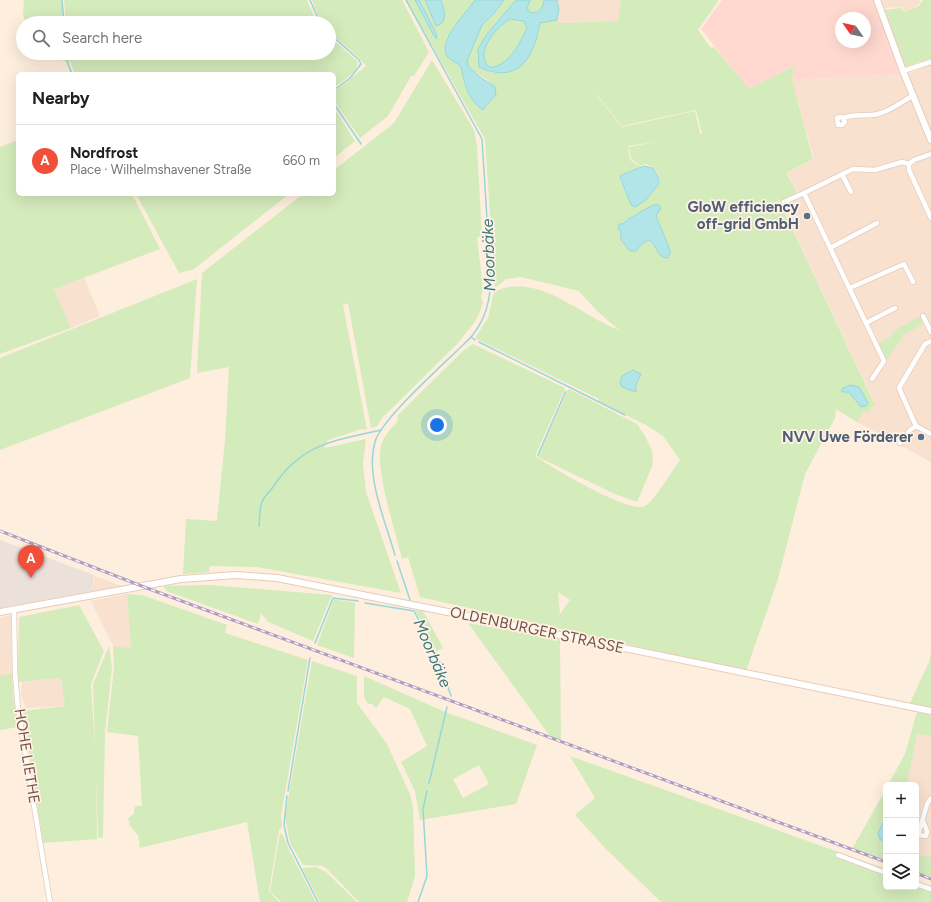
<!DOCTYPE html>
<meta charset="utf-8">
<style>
:root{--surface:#fff;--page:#f6f6f6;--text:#202124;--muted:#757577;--line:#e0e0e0;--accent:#f14f39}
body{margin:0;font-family:Figtree,sans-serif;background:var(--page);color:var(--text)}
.controls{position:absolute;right:12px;bottom:12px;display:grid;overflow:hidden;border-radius:6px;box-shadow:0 4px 16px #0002}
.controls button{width:36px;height:36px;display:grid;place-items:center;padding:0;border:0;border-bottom:1px solid var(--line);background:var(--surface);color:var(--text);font:20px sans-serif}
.compass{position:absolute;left:835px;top:12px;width:36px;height:36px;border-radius:50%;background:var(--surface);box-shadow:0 4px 16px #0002;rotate:304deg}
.you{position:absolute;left:437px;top:425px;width:14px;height:14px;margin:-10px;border:3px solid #fff;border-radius:50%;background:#1a73e8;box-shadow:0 0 0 6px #1a73e833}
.badge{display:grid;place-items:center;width:26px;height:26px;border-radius:50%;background:var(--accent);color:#fff;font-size:13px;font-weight:700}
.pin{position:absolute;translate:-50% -33px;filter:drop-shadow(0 1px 2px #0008)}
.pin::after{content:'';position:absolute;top:21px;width:14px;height:12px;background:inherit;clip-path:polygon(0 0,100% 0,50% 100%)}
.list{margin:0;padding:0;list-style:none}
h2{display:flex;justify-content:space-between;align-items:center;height:52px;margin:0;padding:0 16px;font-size:17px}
h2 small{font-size:13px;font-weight:400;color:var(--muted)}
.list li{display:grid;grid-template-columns:26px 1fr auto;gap:12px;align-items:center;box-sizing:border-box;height:72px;padding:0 16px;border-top:1px solid var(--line)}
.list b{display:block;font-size:15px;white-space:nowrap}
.list p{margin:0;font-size:13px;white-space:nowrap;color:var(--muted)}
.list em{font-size:13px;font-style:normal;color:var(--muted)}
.icon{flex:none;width:22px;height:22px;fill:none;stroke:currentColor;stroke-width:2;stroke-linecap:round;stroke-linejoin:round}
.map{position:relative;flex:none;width:931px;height:902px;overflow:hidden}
.search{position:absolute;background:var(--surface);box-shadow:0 4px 16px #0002;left:16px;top:16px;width:320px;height:44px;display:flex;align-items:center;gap:10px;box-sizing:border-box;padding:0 14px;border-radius:22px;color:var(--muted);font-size:15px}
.panel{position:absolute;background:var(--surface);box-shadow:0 4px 16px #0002;left:16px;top:72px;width:320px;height:124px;border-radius:6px}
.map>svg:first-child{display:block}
.residential{fill:#f8e1ce}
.commercial{fill:#ffd9d0;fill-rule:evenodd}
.industrial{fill:#ebe0da}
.green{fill:#d4ebbc;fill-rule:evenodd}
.water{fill:#b1e5e8;stroke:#97d7da;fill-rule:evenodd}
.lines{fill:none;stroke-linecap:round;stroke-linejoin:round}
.stream{stroke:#97d7da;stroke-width:1.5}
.street-casing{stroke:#e4cbbc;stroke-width:6}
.secondary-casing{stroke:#e9cbb9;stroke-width:8}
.street{stroke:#fff;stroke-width:4.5}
.secondary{stroke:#fff;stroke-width:6}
.rail-casing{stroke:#af9dc6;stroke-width:3}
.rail{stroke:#fff2e5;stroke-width:1.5;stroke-dasharray:4.5;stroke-linecap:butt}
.service-dot{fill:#5c6f8a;stroke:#fff2e5;stroke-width:1.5}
.labels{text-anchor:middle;stroke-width:3.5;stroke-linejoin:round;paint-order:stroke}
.service-label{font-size:15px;font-weight:bold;fill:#4e5e75;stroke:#fff2e5;text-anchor:end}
.street-label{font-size:15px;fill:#755145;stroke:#fff2e5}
.water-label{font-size:16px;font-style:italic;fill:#38787c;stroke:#fff2e5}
</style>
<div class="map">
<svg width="931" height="902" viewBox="0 0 931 902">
<rect width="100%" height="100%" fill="#feeedd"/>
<path class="residential" d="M 557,0 L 621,0 L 619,21 L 561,23 L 557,20 L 559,9 Z
M 880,0 L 921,0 L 918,5 L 905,12 L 901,7 L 883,8 Z
M 931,65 L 931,462 L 857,422 L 863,412 L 875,404 L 782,205 L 799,196 L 788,173 L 814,159 L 792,80 L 900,74 L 909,73 Z
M 84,278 L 100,316 L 71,328 L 54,289 Z
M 95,576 L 122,586 L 92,591 Z
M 127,594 L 131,648 L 113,646 L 91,601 Z
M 11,615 L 12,674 L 0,675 L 0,618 Z
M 61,678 L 65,706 L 26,708 L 21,694 L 22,682 Z
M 917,734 L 931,736 L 931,857 L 916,854 L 916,785 L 907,785 Z"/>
<path class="commercial" d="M 722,0 L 874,0 L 900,74 L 792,80 L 793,66 L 749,90 L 701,29 ZM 841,18 L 865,18 L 865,42 L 841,42 Z"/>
<path class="industrial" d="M 0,540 L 94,575 L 92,591 L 0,608 Z"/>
<path class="green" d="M 24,0 L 62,0 L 64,23 L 26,23 L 23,14 Z
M 64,0 L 307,0 L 317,23 L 66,23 Z
M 312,0 L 402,0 L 429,52 L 414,76 L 411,76 L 388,116 L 360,138 L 334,101 L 334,92 L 366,66 L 359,58 L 329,31 L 329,23 L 321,23 Z
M 406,0 L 415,0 L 434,36 L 436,33 L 419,0 L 425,0 L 437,26 L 445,12 L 441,0 L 475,0 C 466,13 443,35 445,51 L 461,67 C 466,88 465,98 487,107 L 496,96 C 494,92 493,87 490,83 C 484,74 472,76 467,61 L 482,25 L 495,12 L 504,0 L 516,0 L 487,34 L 479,67 L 494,73 L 539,33 L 540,23 L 557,20 L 561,23 L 618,21 L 621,0 L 719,0 L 698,30 L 711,48 L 714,47 L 749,89 L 794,66 L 792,80 L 813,159 L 787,173 L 797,193 L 780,201 L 777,196 L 875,405 L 871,407 L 870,411 L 863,412 L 857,422 L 836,409 L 835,418 L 805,474 L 778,579 L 746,671 L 420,597 L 408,557 L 402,559 C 396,532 375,471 381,447 C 383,436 390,430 397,422 L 398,415 L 464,350 L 473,344 L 565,388 L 564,390 L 567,391 L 569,389 L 637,424 L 645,436 L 652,451 L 653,464 L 637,502 L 615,494 L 538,457 L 566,394 L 563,393 L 535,456 C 551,467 629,514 645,506 C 653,503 673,469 680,460 L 663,436 L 646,425 L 599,402 L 599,399 L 475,338 L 488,318 L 494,292 C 537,270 582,317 619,330 L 597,311 L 579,291 L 521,277 L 506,279 L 495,288 L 485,139 ZM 594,81 L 598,96 L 622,126 L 696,110 L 702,134 L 700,134 L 695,111 L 622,127 L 598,97 ZM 661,141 L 629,147 L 631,159 L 641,166 L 645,164 L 653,167 L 660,177 L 660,184 L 646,200 L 631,205 L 619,177 L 621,174 L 641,167 L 630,160 L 628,146 ZM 653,205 L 658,212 L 656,216 L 662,229 L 659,255 L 657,248 L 649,240 L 642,244 L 640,247 L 621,240 C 621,214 634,217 653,205 ZM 633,370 L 641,374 L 636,385 L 637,390 L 622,376 ZM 558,592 L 570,600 L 560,614 Z
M 530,0 L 544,0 L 543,6 L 538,12 L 532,13 L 527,9 Z
M 923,0 L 931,0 L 931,59 L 905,67 L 884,10 L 901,8 L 904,12 L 919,6 Z
M 510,19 L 524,21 L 527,28 C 520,43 508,68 489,67 C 474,53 496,27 510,19 Z
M 329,36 L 358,62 C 356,74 343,81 334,87 L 334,74 L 75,74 L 68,56 L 68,64 L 54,53 L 329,53 Z
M 432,60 L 474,130 L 477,146 L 482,236 L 477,237 L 483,289 L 481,298 L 483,303 L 480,312 L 474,323 L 457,344 L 382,418 L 377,426 L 371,428 L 348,303 L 343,305 L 367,430 L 362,429 L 328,440 L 324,448 L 366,439 L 363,464 L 366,492 L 401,593 L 257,567 L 210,566 L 209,572 L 183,574 L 186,519 L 217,521 L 225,440 L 229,367 L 197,373 L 202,273 L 303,194 L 334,194 L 334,170 L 394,123 Z
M 334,108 L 355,141 L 334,158 Z
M 18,140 L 18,194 L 132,194 L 160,249 L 54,289 L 71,328 L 0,354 L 0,147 Z
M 136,194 L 289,194 L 194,269 L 179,273 Z
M 197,279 L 190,378 L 0,450 L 0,358 Z
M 920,316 L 923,324 L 905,334 L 886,361 L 877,344 L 889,338 L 896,330 Z
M 210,585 L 332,595 L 313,641 L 268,622 L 261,613 L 258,624 L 166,591 L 164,586 Z
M 127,594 L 142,595 L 227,625 L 225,633 L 308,660 L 281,816 L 282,827 L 279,830 L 269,891 L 279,902 L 260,902 L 247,822 L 140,848 L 138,835 L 130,826 L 128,818 L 134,814 L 135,806 L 142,806 L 138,736 L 107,732 L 114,668 L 113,646 L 131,648 Z
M 334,599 L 355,603 L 354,658 L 317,645 Z
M 79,605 L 104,651 L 91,684 L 95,749 L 93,684 L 109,646 L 112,668 L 105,732 L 103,837 L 98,838 L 96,771 L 97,839 L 43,843 L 23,711 L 65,706 L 61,678 L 18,682 L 19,617 Z
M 415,610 L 423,611 L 443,648 L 437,651 Z
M 468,623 L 560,639 L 561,742 L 552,739 Z
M 931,653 L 931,708 L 910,703 L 929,662 Z
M 312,661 L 357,676 L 357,703 L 387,744 L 410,794 L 413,807 L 415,876 L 407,902 L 359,902 L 328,870 L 323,866 L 303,865 L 290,843 L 285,817 Z
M 12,674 L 13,695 L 18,727 L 0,730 L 0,675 Z
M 364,676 L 445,712 L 537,745 L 516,804 L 420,820 L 415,791 L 401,762 L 427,746 L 410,709 L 384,697 L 376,708 L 372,704 L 368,704 L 364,697 ZM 479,765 L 489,784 L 463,798 L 453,779 Z
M 917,712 L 931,715 L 931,736 L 917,734 L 907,785 L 888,785 L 905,754 Z
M 570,756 L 886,869 L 886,887 L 916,887 L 916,880 L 931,886 L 931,902 L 661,902 L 605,848 L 575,815 L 595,798 Z
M 886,789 L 886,817 L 878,833 L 883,842 L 886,843 L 886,861 L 852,849 Z
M 280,833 L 283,835 L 290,852 L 316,902 L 281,902 L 270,891 Z
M 916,854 L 931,857 L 931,877 L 916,872 Z
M 316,867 L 326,872 L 357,902 L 320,902 L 302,868 Z"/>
<path class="water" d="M 415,0 L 419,0 L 436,33 L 437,39 L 434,36 Z
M 425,0 L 441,0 C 444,9 449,22 436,26 Z
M 475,0 L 504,0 L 495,12 L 482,25 L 467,61 L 469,67 L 479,76 L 495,87 L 496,95 L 483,110 C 467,99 465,84 461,67 C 457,62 450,61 447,56 C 437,41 467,12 475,0 Z
M 516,0 L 530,0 L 527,9 L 532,13 L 538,12 L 543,6 L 544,0 L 557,0 L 559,9 L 557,20 L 540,23 C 534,58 518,85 479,67 L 478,49 L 487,34 ZM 510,19 L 524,21 L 527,28 C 520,43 508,68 489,67 C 474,53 496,27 510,19 Z
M 644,166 L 653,168 L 659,178 L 659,184 L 646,200 L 635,207 L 631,205 L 620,177 L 621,175 Z
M 653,205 L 659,205 L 661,208 L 656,216 L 670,250 L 670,254 L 667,258 C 657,258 657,245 649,240 L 642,244 L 636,251 L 630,251 L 621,240 L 621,231 L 618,229 L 619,224 L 623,224 L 628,219 Z
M 633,370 L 641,374 L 636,385 L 636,392 L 622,387 L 620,383 L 622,376 Z
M 850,385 L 859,387 L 868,403 L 866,406 L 861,407 L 849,392 L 842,392 L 842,389 Z
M 886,817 L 886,843 L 880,839 L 878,833 Z"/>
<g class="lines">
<path class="stream" d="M 62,0 L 64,23
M 310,0 L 320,23
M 329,33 L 359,60 L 361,64 L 350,78 L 334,90
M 67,53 L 68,64 L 72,74
M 334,104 L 361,144
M 471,337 L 475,340
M 479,342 L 625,415
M 538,455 L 565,393
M 259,526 C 260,519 259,508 262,502 C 264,496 270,492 273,487 C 302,443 334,441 381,430
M 395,555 C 386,523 365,476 375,442 C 381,418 451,358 471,337 C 485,320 489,304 491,283 L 482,139 L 406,0
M 397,561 L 410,600
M 365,603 L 414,611 L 437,654 L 451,696
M 315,643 L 333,598 L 358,601
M 429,783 L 447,707
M 288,791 L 310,658
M 287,796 L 284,825 L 288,843 L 318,902
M 418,902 L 427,876 L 423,809 L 427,791"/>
<g class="street-casing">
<path id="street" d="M 903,71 L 931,62
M 843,118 L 841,117 L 837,118 L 838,125 L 842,125 L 845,122 L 843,118 C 854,113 866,117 878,114 C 890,111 902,102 912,96
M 931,154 L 914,160 L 909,164 L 909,170 L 931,218
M 842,174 L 851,192
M 784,202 L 804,193
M 830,248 L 877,223
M 850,288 L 904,264 L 913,282
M 923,316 L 931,332
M 866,323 L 895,308
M 931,341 L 925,344 L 899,388 L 916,426 L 931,434
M 872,379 L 884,361 L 804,193 L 853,169 L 875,170 L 902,162 L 909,164
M 900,443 L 910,430 L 916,426
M 14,610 L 15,673 L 18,709 L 50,902
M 923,821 L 927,831 L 926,836 L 918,835 L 927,804 L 931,798
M 838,855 L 886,873
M 916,884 L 931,889"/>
</g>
<g class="secondary-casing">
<path id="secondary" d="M 877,0 L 903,71 L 931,140
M 0,612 L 181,579 L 236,575 L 277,578 L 468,616 L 931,711"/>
</g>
<use href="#street" class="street"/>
<use href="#secondary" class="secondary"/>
<g class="rail-casing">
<path id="rail" d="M 0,531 L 152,590 L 886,862
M 916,873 L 931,879"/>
</g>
<use href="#rail" class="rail"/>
</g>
<g class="service-dot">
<circle cx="807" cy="216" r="4"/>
<circle cx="921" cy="437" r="4"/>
</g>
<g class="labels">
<g class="service-label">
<text x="799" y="212">GloW efficiency<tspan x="799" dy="17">off-grid GmbH</tspan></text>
<text x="913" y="442">NVV Uwe Förderer</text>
</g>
<g class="street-label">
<text transform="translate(537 630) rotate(12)" y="5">OLDENBURGER STRASSE</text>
<text transform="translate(27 756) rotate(81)" y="5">HOHE LIETHE</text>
</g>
<g class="water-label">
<text transform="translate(488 255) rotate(-92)" y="6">Moorbäke</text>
<text transform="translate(433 653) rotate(67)" y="6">Moorbäke</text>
</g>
</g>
</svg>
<div class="controls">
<button>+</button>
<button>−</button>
<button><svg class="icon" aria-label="layers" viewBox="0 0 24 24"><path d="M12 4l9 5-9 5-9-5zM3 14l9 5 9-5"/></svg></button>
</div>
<svg class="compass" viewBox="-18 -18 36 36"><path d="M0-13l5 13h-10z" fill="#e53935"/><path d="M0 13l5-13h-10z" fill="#757577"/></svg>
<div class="you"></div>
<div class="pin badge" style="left:31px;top:578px">A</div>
<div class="search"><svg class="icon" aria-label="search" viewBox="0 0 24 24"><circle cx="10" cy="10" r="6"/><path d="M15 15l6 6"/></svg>Search here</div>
<section class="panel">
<h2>Nearby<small></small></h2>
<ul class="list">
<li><span class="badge">A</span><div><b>Nordfrost</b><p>Place · Wilhelmshavener Straße</p></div><em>660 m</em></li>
</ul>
</section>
</div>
